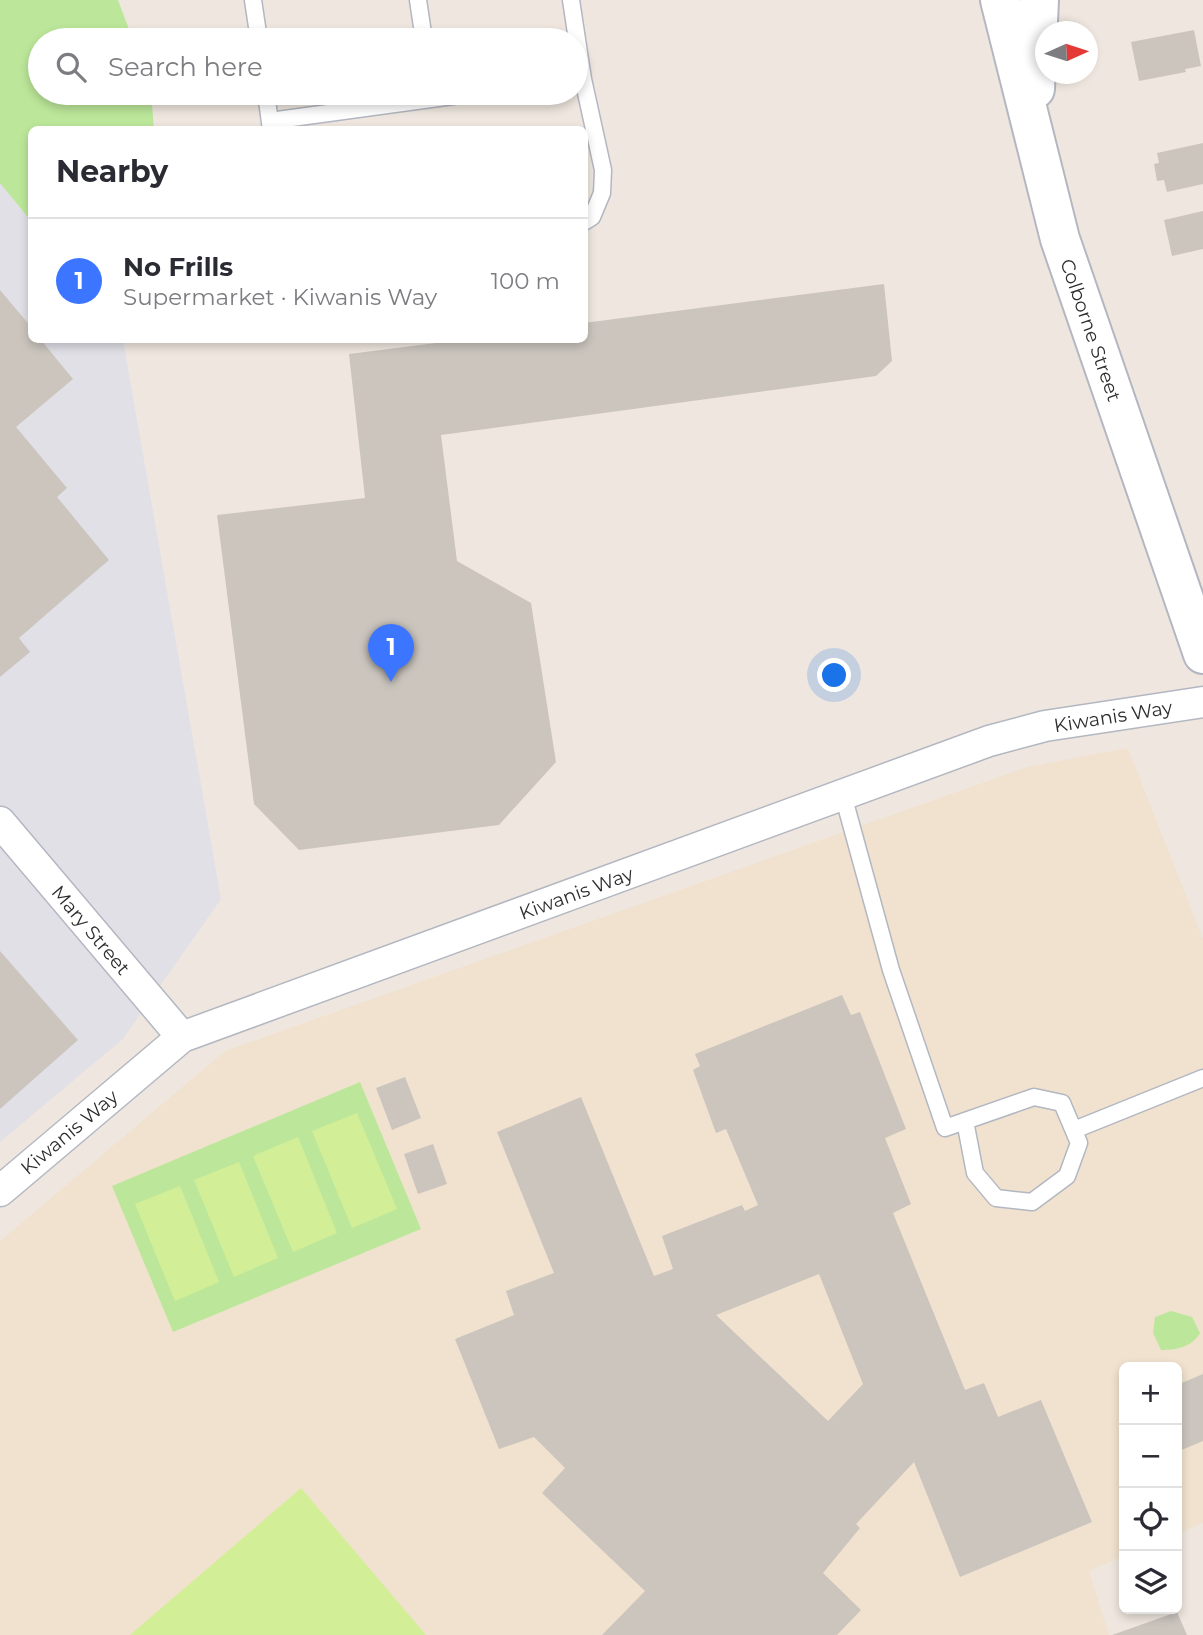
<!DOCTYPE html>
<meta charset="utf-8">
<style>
:root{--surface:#fff;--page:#f2f2f3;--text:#2b2b33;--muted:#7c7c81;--line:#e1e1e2;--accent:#3c75ff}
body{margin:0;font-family:Montserrat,sans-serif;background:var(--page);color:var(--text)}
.controls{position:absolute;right:21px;bottom:21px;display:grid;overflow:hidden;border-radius:10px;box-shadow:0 4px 10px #0003}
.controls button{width:63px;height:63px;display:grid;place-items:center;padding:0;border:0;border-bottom:2px solid var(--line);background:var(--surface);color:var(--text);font:35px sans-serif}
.compass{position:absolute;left:1035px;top:21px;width:63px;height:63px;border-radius:50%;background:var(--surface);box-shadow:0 4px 10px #0003;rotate:87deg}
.you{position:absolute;left:835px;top:676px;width:24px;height:24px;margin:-18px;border:5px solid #fff;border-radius:50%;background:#1a73e8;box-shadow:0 0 0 10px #1a73e833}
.badge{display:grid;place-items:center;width:46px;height:46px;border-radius:50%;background:var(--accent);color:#fff;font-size:23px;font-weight:700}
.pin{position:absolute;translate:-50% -58px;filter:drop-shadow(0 2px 4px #0008)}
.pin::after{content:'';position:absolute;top:37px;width:24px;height:21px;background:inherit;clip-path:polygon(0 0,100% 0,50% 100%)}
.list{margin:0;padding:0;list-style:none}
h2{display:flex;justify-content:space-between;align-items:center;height:91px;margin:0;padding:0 28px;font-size:30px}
h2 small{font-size:23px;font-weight:400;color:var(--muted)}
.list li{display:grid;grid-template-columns:46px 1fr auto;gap:21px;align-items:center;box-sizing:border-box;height:126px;padding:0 28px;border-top:2px solid var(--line)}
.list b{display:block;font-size:26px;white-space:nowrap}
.list p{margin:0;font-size:23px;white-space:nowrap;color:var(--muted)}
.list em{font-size:23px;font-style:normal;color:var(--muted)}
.icon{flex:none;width:38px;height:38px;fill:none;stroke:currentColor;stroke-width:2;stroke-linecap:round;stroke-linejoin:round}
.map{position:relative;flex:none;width:1203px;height:1635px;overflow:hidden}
.search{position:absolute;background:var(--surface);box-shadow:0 4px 10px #0003;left:28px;top:28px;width:560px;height:77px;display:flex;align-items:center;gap:18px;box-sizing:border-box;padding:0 24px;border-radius:38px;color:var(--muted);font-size:26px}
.panel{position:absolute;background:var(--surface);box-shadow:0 4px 10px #0003;left:28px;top:126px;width:560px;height:217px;border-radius:10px}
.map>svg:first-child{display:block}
.industrial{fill:#e1e0e7}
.education{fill:#f1e2cf}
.green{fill:#bce79a}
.pitch{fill:#d2ee96}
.building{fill:#cbc5be;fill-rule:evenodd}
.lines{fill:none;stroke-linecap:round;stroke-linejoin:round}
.lane-casing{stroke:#b3b7c1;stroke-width:19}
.street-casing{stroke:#b3b7c1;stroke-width:33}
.secondary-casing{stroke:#b3b7c1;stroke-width:42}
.lane{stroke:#fff;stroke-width:16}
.street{stroke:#fff;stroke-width:30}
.secondary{stroke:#fff;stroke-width:38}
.labels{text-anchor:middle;stroke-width:5;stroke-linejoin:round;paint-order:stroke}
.street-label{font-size:19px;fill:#2d2d2d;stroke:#fff}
</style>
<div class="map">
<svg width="1203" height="1635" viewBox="0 0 1203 1635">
<rect width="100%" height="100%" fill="#efe7df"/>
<path class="industrial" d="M 0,183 L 31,221 L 32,340 L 123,340 L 221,899 L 123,1039 L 0,1142 Z"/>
<path class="education" d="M 1128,748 L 1203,939 L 1203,1523 L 1177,1534 L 1177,1367 L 1124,1367 L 1124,1556 L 1089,1571 L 1109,1635 L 0,1635 L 0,1241 L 225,1051 L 1027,767 Z"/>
<path class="green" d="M 0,0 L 118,0 L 133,40 L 40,40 L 40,93 L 151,93 L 154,129 L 32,130 L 31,221 L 0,183 Z
M 360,1082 L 421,1229 L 173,1332 L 112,1186 Z
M 1171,1311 L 1192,1317 L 1200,1333 C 1192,1347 1177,1350 1161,1350 L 1153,1333 L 1155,1317 Z"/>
<path class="pitch" d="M 357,1113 L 397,1209 L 352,1228 L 312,1131 Z
M 298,1137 L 337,1233 L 293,1252 L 253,1156 Z
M 239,1162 L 278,1258 L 234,1277 L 194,1180 Z
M 180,1186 L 219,1282 L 175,1301 L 135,1204 Z
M 301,1488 L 426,1635 L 130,1635 Z"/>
<path class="building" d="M 1194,30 L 1201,66 L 1185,69 L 1186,72 L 1139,81 L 1131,42 Z
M 1203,143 L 1203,184 L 1167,192 L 1164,180 L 1157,181 L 1154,164 L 1159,163 L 1157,153 Z
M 1203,211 L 1203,249 L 1172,256 L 1164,220 Z
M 884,284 L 892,361 L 876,376 L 441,435 L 457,561 L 531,603 L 556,762 L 499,825 L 299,850 L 254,804 L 217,515 L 365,498 L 349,354 L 460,340 L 584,340 L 584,323 Z
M 0,290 L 32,328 L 32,340 L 41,340 L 73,379 L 16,427 L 67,488 L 57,497 L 109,560 L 19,638 L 30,652 L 0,677 Z
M 0,951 L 78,1040 L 0,1109 Z
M 842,995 L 851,1015 L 860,1012 L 906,1129 L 885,1138 L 911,1204 L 893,1213 L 965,1390 L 984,1383 L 998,1417 L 1041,1400 L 1092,1522 L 960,1577 L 914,1462 L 856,1524 L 860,1528 L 823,1573 L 861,1610 L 837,1635 L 602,1635 L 645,1591 L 542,1493 L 565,1468 L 534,1437 L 499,1449 L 455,1339 L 514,1315 L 506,1291 L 554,1273 L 497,1132 L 581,1097 L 654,1276 L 673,1269 L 662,1236 L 742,1205 L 745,1211 L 758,1205 L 726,1129 L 716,1133 L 693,1070 L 700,1066 L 695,1054 ZM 819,1274 L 863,1384 L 828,1421 L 716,1315 Z
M 405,1077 L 421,1118 L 392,1130 L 376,1088 Z
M 433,1144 L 447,1184 L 418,1194 L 404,1154 Z
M 1203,1374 L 1203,1441 L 1179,1451 L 1177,1432 L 1181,1430 L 1177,1419 L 1177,1385 Z
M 1177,1612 L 1187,1635 L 1112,1635 Z"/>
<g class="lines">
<g class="lane-casing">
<path id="lane" d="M 253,0 L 259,40
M 418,0 L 424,40
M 571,0 L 583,79 L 603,170 L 602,193 L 592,217 L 584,222
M 266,93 L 271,130
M 270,121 L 475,93
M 843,795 L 891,970 L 945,1128 L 1034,1097 L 1062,1103 L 1079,1143 L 1067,1176 L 1032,1202 L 996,1198 L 975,1173 L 965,1121
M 1074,1130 L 1203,1078"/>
</g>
<g class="street-casing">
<path id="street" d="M 0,822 L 182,1037
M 0,1191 L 182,1037 L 989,741 L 1045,726 L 1203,702"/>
</g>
<g class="secondary-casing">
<path id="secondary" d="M 1000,0 L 1060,239 L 1203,654
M 1035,89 L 1039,0"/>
</g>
<use href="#lane" class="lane"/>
<use href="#street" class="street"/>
<use href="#secondary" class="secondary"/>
</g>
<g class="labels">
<g class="street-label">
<text transform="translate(1091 330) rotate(71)" y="7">Colborne Street</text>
<text transform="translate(1113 716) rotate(-9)" y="7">Kiwanis Way</text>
<text transform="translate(576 893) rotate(-20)" y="7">Kiwanis Way</text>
<text transform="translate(91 930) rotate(50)" y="7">Mary Street</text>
<text transform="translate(69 1132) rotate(-40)" y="7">Kiwanis Way</text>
</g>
</g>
</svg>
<div class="controls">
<button>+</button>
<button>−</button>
<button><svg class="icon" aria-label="locate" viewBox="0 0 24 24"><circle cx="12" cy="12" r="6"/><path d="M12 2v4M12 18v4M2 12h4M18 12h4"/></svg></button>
<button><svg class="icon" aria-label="layers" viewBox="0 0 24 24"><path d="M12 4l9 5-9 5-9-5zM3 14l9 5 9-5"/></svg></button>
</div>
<svg class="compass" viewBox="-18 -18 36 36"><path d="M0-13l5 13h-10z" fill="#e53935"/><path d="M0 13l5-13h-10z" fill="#7c7c81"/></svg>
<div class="you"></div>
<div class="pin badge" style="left:391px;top:682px">1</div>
<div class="search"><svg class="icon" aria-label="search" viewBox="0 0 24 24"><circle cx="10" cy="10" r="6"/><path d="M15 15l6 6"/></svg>Search here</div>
<section class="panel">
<h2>Nearby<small></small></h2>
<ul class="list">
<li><span class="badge">1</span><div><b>No Frills</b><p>Supermarket · Kiwanis Way</p></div><em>100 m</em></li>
</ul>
</section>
</div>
